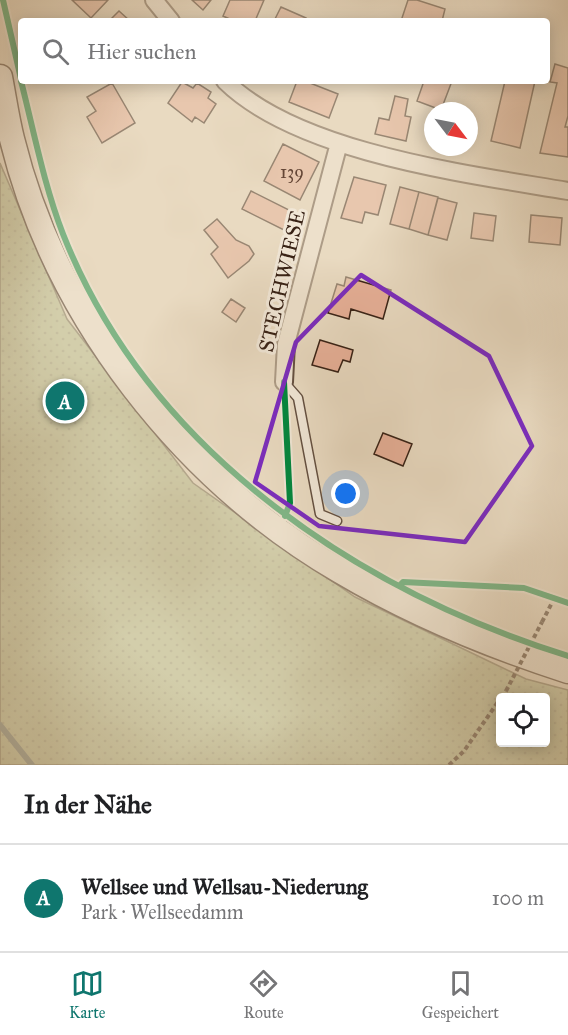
<!DOCTYPE html>
<html lang="de">
<meta charset="utf-8">
<style>
:root{--surface:#fff;--page:#f2f2f2;--text:#202124;--muted:#757577;--line:#e0e0e0;--accent:#0f766e}
body{margin:0;font-family:"IM FELL Great Primer",serif;background:var(--page);color:var(--text)}
.controls{position:absolute;right:18px;bottom:18px;display:grid;overflow:hidden;border-radius:6px;box-shadow:0 3px 15px #0003}
.controls button{width:54px;height:54px;display:grid;place-items:center;padding:0;border:0;border-bottom:2px solid var(--line);background:var(--surface);color:var(--text);font:30px sans-serif}
.compass{position:absolute;left:424px;top:102px;width:54px;height:54px;border-radius:50%;background:var(--surface);box-shadow:0 3px 15px #0003;rotate:122deg}
.you{position:absolute;left:346px;top:494px;width:21px;height:21px;margin:-15px;border:4px solid #fff;border-radius:50%;background:#1a73e8;box-shadow:0 0 0 9px #1a73e833}
.badge{display:grid;place-items:center;width:39px;height:39px;border-radius:50%;background:var(--accent);color:#fff;font-size:20px;font-weight:700}
.pin{position:absolute;translate:-50% -50%;border:3px solid #fff;box-shadow:0 2px 6px #0006}
.list{margin:0;padding:0;list-style:none}
h2{display:flex;justify-content:space-between;align-items:center;height:78px;margin:0;padding:0 24px;font-size:26px}
h2 small{font-size:20px;font-weight:400;color:var(--muted)}
.list li{display:grid;grid-template-columns:39px 1fr auto;gap:18px;align-items:center;box-sizing:border-box;height:108px;padding:0 24px;border-top:2px solid var(--line)}
.list b{display:block;font-size:22px;white-space:nowrap}
.list p{margin:0;font-size:20px;white-space:nowrap;color:var(--muted)}
.list em{font-size:20px;font-style:normal;color:var(--muted)}
.icon{flex:none;width:33px;height:33px;fill:none;stroke:currentColor;stroke-width:2;stroke-linecap:round;stroke-linejoin:round}
.map{position:relative;flex:none;width:568px;height:765px;overflow:hidden}
.search{position:absolute;background:var(--surface);box-shadow:0 3px 15px #0003;left:18px;right:18px;top:18px;height:66px;display:flex;align-items:center;gap:15px;box-sizing:border-box;padding:0 21px;border-radius:6px;color:var(--muted);font-size:22px}
.sheet{height:186px;background:var(--surface)}
nav{display:flex;justify-content:space-around;align-items:center;box-sizing:border-box;height:84px;border-top:2px solid var(--line);background:var(--surface);font-size:16px;color:var(--muted)}
nav a{display:grid;justify-items:center;gap:3px}
nav .on{color:var(--accent)}
.map>svg:first-child{display:block}
.park{fill:url(#park-dots);stroke:#787054;stroke-width:1.5;fill-rule:evenodd}
.lines{fill:none;stroke-linecap:round;stroke-linejoin:round}
.stream{stroke:#717e74;stroke-width:6}
.building{fill:#e7b098;stroke:#382216;stroke-width:1.5}
.lane-casing{stroke:#645041;stroke-width:11}
.street-casing{stroke:#645041;stroke-width:20}
.secondary-casing{stroke:#382216;stroke-width:27}
.path{stroke:#382216;stroke-width:4;stroke-dasharray:4.5 3;stroke-linecap:butt}
.lane{stroke:#f1e7d7;stroke-width:8}
.street{stroke:#f1e7d7;stroke-width:16}
.secondary{stroke:#f1e7d7;stroke-width:24}
.path-bridge{stroke:#382216;stroke-width:4;stroke-dasharray:4.5 3;stroke-linecap:butt}
.cycleway-casing{stroke:#f1e7d7;stroke-width:10}
.cycleway{stroke:#00873e;stroke-width:6}
.marked{fill:none;stroke:#7b2cbf;stroke-width:4.5;stroke-linejoin:round}
.labels{text-anchor:middle;stroke-width:6;stroke-linejoin:round;paint-order:stroke}
.number-label{font-size:18px;fill:#644636}
.street-label{font-size:21px;fill:#382216;stroke:#f1e7d7}
</style>
<div class="map">
<svg width="568" height="765" viewBox="0 0 568 765">
<defs>
<pattern id="park-dots" width="8" height="8" patternUnits="userSpaceOnUse" patternTransform="scale(1.5)"><rect width="8" height="8" fill="#b9be91"/><path d="M2 2h.1M6 6h.1" fill="none" stroke="#a0a37c" stroke-width="1.8" stroke-linecap="round"/></pattern>
</defs>
<rect width="100%" height="100%" fill="#e9dac1"/>
<filter id="stains"><feTurbulence type="fractalNoise" baseFrequency=".00333" numOctaves="4"/><feColorMatrix values="0 0 0 0 .2 0 0 0 0 .09 0 0 0 0 .02 0 0 0 .5 -.17"/></filter>
<radialGradient id="worn" r=".72"><stop offset=".6" stop-color="#630" stop-opacity="0"/><stop offset="1" stop-color="#630" stop-opacity=".3"/></radialGradient>
<path class="park" d="M 0,163 L 67,319 L 193,483 L 355,597 L 526,679 L 568,690 L 568,765 L 0,765 ZM 500,698 L 546,698 L 546,742 L 500,742 Z"/>
<g class="lines">
<path class="stream" d="M 0,725 L 32,765"/>
</g>
<path class="building" d="M 72,0 L 108,0 L 91,18 Z
M 192,0 L 211,0 L 203,10 Z
M 230,0 L 264,0 L 255,21 L 234,21 L 223,16 Z
M 408,0 L 417,0 L 445,9 L 442,21 L 401,21 Z
M 281,7 L 306,18 L 305,21 L 275,19 Z
M 119,11 L 130,21 L 109,21 Z
M 555,64 L 568,68 L 568,116 L 565,127 L 568,127 L 568,157 L 540,153 L 557,83 L 550,82 Z
M 297,81 L 305,81 L 338,94 L 329,118 L 289,102 Z
M 424,81 L 452,81 L 441,110 L 417,101 Z
M 505,81 L 535,81 L 520,148 L 491,141 Z
M 182,82 L 193,88 L 197,83 L 211,92 L 208,98 L 216,104 L 204,123 L 195,117 L 192,122 L 168,103 Z
M 112,83 L 135,123 L 102,143 L 87,117 L 96,111 L 87,97 Z
M 395,96 L 408,99 L 405,116 L 411,117 L 406,141 L 375,134 L 379,118 L 389,120 Z
M 283,144 L 319,162 L 300,200 L 264,181 Z
M 354,177 L 386,185 L 378,215 L 365,212 L 362,223 L 341,218 Z
M 400,187 L 419,192 L 409,229 L 390,224 Z
M 251,191 L 293,212 L 284,230 L 242,209 Z
M 419,192 L 438,197 L 428,235 L 409,229 Z
M 438,198 L 457,203 L 447,240 L 428,235 Z
M 474,213 L 496,216 L 493,241 L 471,238 Z
M 531,215 L 562,218 L 560,245 L 529,242 Z
M 217,219 L 236,240 L 249,246 L 254,254 L 249,261 L 228,278 L 211,254 L 218,247 L 204,230 Z
M 346,277 L 391,290 L 383,319 L 351,309 L 349,319 L 328,313 L 337,284 L 344,286 Z
M 231,299 L 245,308 L 236,322 L 222,312 Z
M 320,340 L 353,350 L 350,362 L 343,360 L 338,372 L 312,365 Z
M 383,433 L 412,444 L 403,466 L 374,454 Z"/>
<g class="lines">
<g class="lane-casing">
<path id="lane" d="M 284,382 L 298,398 L 320,514 L 337,521"/>
</g>
<g class="street-casing">
<path id="street" d="M 154,0 L 171,21
M 225,81 C 298,153 468,174 568,191
M 284,382 L 286,344 L 339,143"/>
</g>
<g class="secondary-casing">
<path id="secondary" d="M 0,77 C 4,98 7,119 12,139 C 56,318 183,479 340,571 C 411,613 490,646 568,671"/>
</g>
<path class="path" d="M 542,622 L 555,597
M 502,698 L 506,691
M 449,765 L 464,751 L 500,699"/>
<use href="#lane" class="lane"/>
<use href="#street" class="street"/>
<use href="#secondary" class="secondary"/>
<path class="path-bridge" d="M 506,691 L 542,622"/>
<g class="cycleway-casing">
<path id="cycleway" d="M 3,0 L 21,79
M 21,81 C 34,132 44,185 63,234 C 148,449 354,589 568,656
M 284,382 L 290,503 L 285,516
M 400,585 L 403,582 L 524,588 L 568,603"/>
</g>
<use href="#cycleway" class="cycleway"/>
</g>
<path d="M0 0H568V765H0ZM 361,275 L 489,356 L 532,446 L 465,542 L 319,526 L 255,482 L 296,342 Z" fill="#e9dac1" fill-opacity=".55" fill-rule="evenodd"/>
<path class="marked" d="M 361,275 L 489,356 L 532,446 L 465,542 L 319,526 L 255,482 L 296,342 Z"/>
<g class="labels">
<g class="number-label">
<text x="292" y="178">139</text>
</g>
<g class="street-label">
<text transform="translate(282 281) rotate(-77)" y="7">STECHWIESE</text>
</g>
</g>
<rect width="100%" height="100%" filter="url(#stains)"/>
<rect width="100%" height="100%" fill="url(#worn)"/>
</svg>
<div class="controls">
<button><svg class="icon" aria-label="locate" viewBox="0 0 24 24"><circle cx="12" cy="12" r="6"/><path d="M12 2v4M12 18v4M2 12h4M18 12h4"/></svg></button>
</div>
<svg class="compass" viewBox="-18 -18 36 36"><path d="M0-13l5 13h-10z" fill="#e53935"/><path d="M0 13l5-13h-10z" fill="#757577"/></svg>
<div class="you"></div>
<div class="pin badge" style="left:65px;top:401px">A</div>
<div class="search"><svg class="icon" aria-label="search" viewBox="0 0 24 24"><circle cx="10" cy="10" r="6"/><path d="M15 15l6 6"/></svg>Hier suchen</div>
</div>
<section class="sheet">
<h2>In der Nähe<small></small></h2>
<ul class="list">
<li><span class="badge">A</span><div><b>Wellsee und Wellsau-Niederung</b><p>Park · Wellseedamm</p></div><em>100 m</em></li>
</ul>
</section>
<nav>
<a class="on"><svg class="icon" aria-label="map" viewBox="0 0 24 24"><path d="M3 6l6-2 6 2 6-2v14l-6 2-6-2-6 2zM9 4v14M15 6v14"/></svg>Karte</a>
<a><svg class="icon" aria-label="directions" viewBox="0 0 24 24"><path d="M12 3l9 9-9 9-9-9zM9 14v-3h6M13 9l2 2-2 2"/></svg>Route</a>
<a><svg class="icon" aria-label="saved" viewBox="0 0 24 24"><path d="M7 4h10v16l-5-4-5 4z"/></svg>Gespeichert</a>
</nav>
